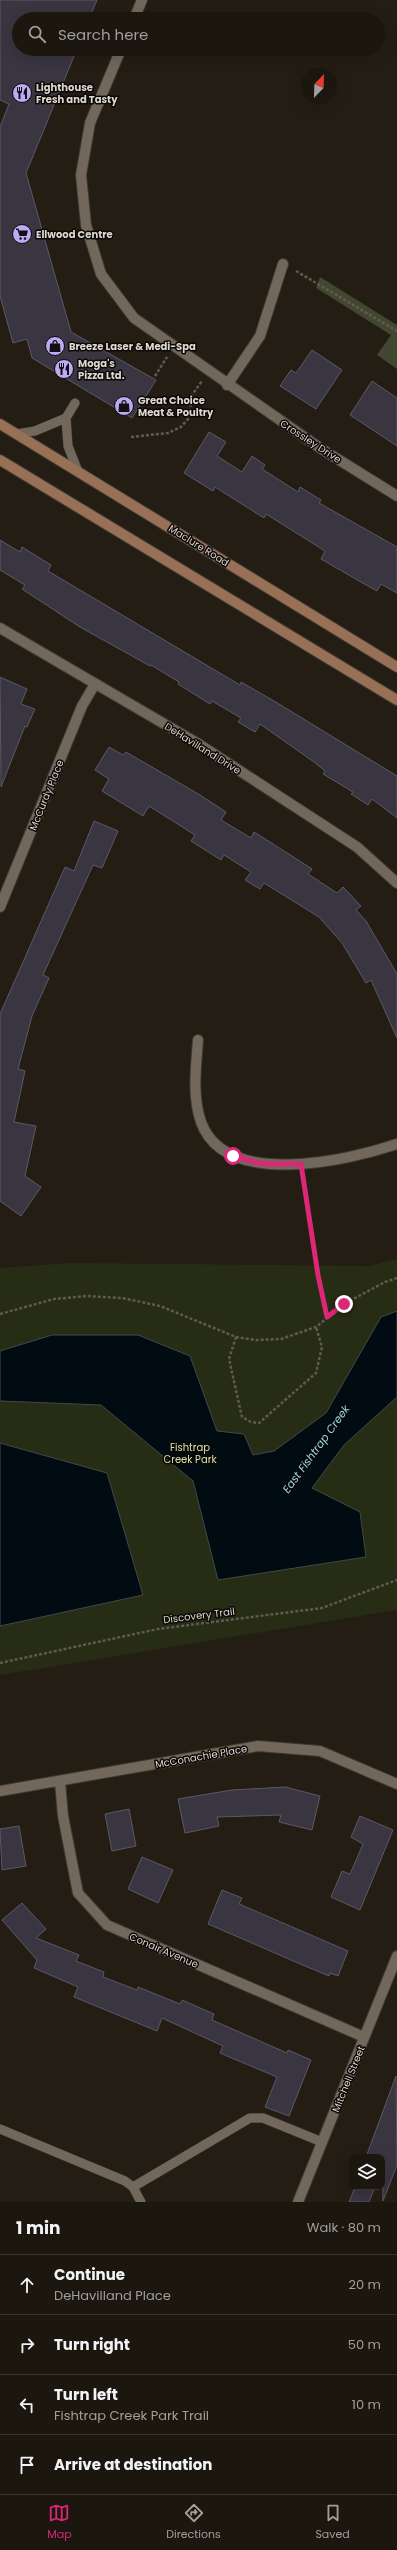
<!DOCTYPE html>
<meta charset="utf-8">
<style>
:root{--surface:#1b160e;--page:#28231c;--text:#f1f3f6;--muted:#a09f9e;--line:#39352e;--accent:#db2777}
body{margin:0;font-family:Poppins,sans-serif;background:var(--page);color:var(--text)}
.controls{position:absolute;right:12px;bottom:12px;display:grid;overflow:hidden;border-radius:8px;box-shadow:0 4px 16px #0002}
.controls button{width:36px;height:36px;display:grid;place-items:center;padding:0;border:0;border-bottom:1px solid var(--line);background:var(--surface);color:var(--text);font:20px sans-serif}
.compass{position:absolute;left:301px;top:68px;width:36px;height:36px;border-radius:50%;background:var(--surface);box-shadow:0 4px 16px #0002;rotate:23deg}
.stop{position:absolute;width:12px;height:12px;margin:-9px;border:3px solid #db2777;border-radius:50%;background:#fff}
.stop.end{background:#db2777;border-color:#fff;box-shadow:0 1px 4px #0008}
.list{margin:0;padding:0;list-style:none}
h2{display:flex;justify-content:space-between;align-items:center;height:52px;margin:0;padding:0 16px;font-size:17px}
h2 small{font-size:13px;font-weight:400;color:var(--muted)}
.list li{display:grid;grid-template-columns:26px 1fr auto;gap:12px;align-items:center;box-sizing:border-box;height:60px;padding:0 16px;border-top:1px solid var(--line)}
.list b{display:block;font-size:15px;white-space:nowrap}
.list p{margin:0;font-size:13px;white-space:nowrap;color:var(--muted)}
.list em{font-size:13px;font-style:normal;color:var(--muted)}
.icon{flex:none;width:22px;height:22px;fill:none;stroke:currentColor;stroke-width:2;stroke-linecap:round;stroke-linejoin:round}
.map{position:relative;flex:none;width:397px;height:2202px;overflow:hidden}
.search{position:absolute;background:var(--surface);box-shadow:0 4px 16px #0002;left:12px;right:12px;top:12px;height:44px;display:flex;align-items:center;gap:10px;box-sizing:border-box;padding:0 14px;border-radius:22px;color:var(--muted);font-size:15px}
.sheet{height:292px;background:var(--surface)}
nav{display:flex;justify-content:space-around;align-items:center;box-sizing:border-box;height:56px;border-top:1px solid var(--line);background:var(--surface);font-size:11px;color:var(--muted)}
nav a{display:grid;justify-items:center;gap:2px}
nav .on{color:var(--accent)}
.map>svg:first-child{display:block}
.green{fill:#272c14}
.forest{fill:#42482f}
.water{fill:#000c12;stroke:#42494b}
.building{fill:#393541;stroke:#5d5866}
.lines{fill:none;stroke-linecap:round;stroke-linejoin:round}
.service-casing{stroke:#3f3933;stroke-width:10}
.minor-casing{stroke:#3f3933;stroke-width:12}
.secondary-casing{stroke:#3f3933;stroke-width:12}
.path{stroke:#605a51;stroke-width:2.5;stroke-dasharray:3 2;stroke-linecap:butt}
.service{stroke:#71685b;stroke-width:9}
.minor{stroke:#71685b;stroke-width:10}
.secondary{stroke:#977056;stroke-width:10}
.route{stroke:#db2777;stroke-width:5}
.labels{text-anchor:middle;stroke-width:3;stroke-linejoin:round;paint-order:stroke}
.poi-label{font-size:10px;font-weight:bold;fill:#dcd7d0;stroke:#0b0805;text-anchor:start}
.street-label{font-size:10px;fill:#dcd7d0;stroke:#0b0805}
.park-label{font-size:10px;fill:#d3e1ac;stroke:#0b0805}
.water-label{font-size:11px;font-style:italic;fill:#97d8eb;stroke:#0b0805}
</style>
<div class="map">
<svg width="397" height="2202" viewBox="0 0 397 2202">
<rect width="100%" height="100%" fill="#241d13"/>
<path class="green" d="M 397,1259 L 397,1610 L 0,1675 L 0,1268 L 70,1263 L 369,1266 Z"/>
<path class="forest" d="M 320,277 L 397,325 L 397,369 L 377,355 L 391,335 L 316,288 Z"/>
<path class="water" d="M 397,1311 L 397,1397 L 344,1445 L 312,1488 L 360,1512 L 366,1557 L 218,1580 L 193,1481 L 101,1405 L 0,1401 L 0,1351 L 52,1335 L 138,1335 L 190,1356 L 217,1431 L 244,1434 L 253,1455 L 274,1451 L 326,1413 L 381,1317 Z
M 0,1443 L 107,1473 L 143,1595 L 0,1626 Z"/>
<path class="building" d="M 0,0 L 97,0 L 89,19 L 19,19 L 19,49 L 77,49 L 26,173 L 71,332 L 156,380 L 132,418 L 32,358 L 27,339 L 13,343 L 0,296 L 0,127 L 9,104 L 0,100 Z
M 312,350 L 342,370 L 316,409 L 280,386 L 291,370 L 296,373 Z
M 372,381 L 397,398 L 397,446 L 350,415 Z
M 209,432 L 226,442 L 217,456 L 242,472 L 252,456 L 265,465 L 262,469 L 298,492 L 300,487 L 321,500 L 319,503 L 397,547 L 397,593 L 381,584 L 377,591 L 361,582 L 321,559 L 325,551 L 266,514 L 264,518 L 215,487 L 213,491 L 184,473 Z
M 0,540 L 20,552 L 22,547 L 51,565 L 48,571 L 240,685 L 241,682 L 274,701 L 397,776 L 397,818 L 372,799 L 368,805 L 351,794 L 353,792 L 323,774 L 325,771 L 314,762 L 260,724 L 255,732 L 238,722 L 241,718 L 212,701 L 210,704 L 178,684 L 179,682 L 151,665 L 150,666 L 80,627 L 22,589 L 25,585 L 0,570 Z
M 0,677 L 27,689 L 21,704 L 35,709 L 27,727 L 25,726 L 1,787 Z
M 109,747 L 123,755 L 126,752 L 200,795 L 226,812 L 221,820 L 251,838 L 254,832 L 284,851 L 312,869 L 308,874 L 337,893 L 343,887 L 361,906 L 356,910 L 366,921 L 397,974 L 397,1038 L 371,980 L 366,983 L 342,943 L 319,917 L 264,883 L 260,889 L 245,880 L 251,872 L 224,855 L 221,860 L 191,841 L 195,835 L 149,806 L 143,816 L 102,791 L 109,779 L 95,770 Z
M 94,821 L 118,831 L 102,868 L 93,865 L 43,975 L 49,978 L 32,1016 L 18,1069 L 25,1071 L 14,1122 L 36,1126 L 25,1176 L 41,1187 L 21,1216 L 0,1201 L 0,1014 L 65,867 L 74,871 Z
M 285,1787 L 320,1796 L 312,1830 L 279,1822 L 281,1815 L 217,1817 L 219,1826 L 185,1833 L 178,1799 L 232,1790 Z
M 129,1809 L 136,1846 L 112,1851 L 105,1814 Z
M 360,1816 L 393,1830 L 360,1910 L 331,1897 L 342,1871 L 350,1874 L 363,1844 L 351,1837 Z
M 19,1826 L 26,1866 L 2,1870 L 0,1829 Z
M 142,1857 L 173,1870 L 158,1903 L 128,1889 Z
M 222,1890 L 242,1898 L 239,1904 L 348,1951 L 338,1976 L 330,1973 L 329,1976 L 305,1966 L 208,1924 Z
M 22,1903 L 46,1929 L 36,1938 L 79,1955 L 76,1961 L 104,1972 L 103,1977 L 137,1990 L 138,1987 L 180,2004 L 182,2000 L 214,2014 L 212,2020 L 287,2053 L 288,2050 L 311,2060 L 289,2116 L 265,2107 L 277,2077 L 220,2053 L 223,2046 L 162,2018 L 157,2031 L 74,1997 L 78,1987 L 34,1968 L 37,1960 L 2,1920 Z
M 396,2076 L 397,2165 L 383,2201 L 382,2157 L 366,2157 Z
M 355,2187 L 375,2187 L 369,2202 L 349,2202 Z"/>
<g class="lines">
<g class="service-casing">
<path id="service" d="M 75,403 L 66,418 L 68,446 L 77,469
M 17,434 L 35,431 L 66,418
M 0,2129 L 125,2181 L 133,2187 L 141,2202
M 133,2187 L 250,2118 L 263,2118 L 322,2142"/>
</g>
<g class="minor-casing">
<path id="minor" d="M 134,19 L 142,0
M 121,49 L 90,123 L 81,175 L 86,225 L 101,274 L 134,318 L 320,448 L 397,496
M 227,385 L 260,336 L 283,264
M 0,628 L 197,743 L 357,847 L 397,883
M 0,907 L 82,706 L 95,684
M 198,1040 C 196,1067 192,1096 201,1122 C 225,1189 347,1161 397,1144
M 60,1782 L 63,1816 L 78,1893 L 107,1925 L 364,2037
M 0,1791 L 258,1746 L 320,1751 L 397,1784
M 298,2202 L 397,1956"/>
</g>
<g class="secondary-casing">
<path id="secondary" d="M 0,424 L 397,667
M 0,460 L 397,700"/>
</g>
<path class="path" d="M 296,271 L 397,331
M 155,376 L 167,357
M 131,437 L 168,433 L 181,427 L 189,418 L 192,395 L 202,381
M 303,1177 L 318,1275 L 327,1317
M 0,1314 L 54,1299 L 86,1296 L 122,1298 L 160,1306 L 236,1337 L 256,1340 L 281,1339 L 316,1327 L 344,1304 L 385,1282 L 397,1278
M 236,1337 L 229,1359 L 242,1417 L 251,1422 L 259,1423 L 316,1373 L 322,1347 L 316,1327
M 0,1663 L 158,1629 L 322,1608 L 397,1580"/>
<use href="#service" class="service"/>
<use href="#minor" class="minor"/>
<use href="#secondary" class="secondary"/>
</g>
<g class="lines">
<path class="route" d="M 233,1156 L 262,1164 L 301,1164 L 318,1275 L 327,1317 L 344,1304"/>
</g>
<defs>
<g id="restaurant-disc" transform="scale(1)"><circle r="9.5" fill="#bea9f5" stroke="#0b0805"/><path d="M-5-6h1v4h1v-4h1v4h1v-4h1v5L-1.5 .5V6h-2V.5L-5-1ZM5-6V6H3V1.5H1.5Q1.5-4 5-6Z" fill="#111"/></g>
<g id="supermarket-disc" transform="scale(1)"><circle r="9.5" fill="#bea9f5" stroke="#0b0805"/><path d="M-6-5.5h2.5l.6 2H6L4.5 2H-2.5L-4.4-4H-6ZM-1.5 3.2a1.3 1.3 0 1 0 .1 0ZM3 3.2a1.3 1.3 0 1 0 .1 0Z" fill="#111"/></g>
<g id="shop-disc" transform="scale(1)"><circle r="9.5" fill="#bea9f5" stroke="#0b0805"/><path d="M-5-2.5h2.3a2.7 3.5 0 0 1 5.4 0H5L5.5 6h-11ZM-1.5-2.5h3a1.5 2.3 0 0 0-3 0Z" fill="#111"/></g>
</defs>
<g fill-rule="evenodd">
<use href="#restaurant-disc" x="22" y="93"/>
<use href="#supermarket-disc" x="22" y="234"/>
<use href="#shop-disc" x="55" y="346"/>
<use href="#restaurant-disc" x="64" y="369"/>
<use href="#shop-disc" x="124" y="406"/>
</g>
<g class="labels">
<g class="poi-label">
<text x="36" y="91">Lighthouse<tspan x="36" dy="12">Fresh and Tasty</tspan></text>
<text x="36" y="238">Ellwood Centre</text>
<text x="69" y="350">Breeze Laser &amp; Medi-Spa</text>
<text x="78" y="367">Moga's<tspan x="78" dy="12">Pizza Ltd.</tspan></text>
<text x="138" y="404">Great Choice<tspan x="138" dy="12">Meat &amp; Poultry</tspan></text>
</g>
<g class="street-label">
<text transform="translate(311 441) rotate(33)" y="4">Crossley Drive</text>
<text transform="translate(199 545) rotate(32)" y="4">Maclure Road</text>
<text transform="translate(203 748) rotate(32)" y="4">DeHavilland Drive</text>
<text transform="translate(46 795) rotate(-68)" y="4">McCurdy Place</text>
<text transform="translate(199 1615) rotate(-7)" y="4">Discovery Trail</text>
<text transform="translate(201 1756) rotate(-10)" y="4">McConachie Place</text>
<text transform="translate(164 1950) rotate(23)" y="4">Conair Avenue</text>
<text transform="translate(348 2079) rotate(-68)" y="4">Mitchell Street</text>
</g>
<g class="park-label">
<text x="190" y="1451">Fishtrap<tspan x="190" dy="12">Creek Park</tspan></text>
</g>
<g class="water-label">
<text transform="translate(316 1449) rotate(-54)" y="4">East Fishtrap Creek</text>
</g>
</g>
</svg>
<div class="controls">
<button><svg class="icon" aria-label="layers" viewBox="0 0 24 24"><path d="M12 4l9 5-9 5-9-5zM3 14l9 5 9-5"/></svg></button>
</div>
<svg class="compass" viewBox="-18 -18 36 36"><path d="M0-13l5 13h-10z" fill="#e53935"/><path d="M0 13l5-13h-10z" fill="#a09f9e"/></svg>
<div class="stop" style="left:233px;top:1156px"></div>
<div class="stop end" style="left:344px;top:1304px"></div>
<div class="search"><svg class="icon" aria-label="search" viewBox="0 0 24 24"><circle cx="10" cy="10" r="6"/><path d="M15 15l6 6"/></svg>Search here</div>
</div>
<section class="sheet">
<h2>1 min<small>Walk · 80 m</small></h2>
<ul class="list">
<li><svg class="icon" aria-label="ahead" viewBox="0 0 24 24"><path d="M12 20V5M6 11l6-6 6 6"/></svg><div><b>Continue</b><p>DeHavilland Place</p></div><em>20 m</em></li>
<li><svg class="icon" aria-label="right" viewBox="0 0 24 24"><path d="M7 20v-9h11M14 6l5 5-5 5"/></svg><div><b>Turn right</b></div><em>50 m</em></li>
<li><svg class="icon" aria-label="left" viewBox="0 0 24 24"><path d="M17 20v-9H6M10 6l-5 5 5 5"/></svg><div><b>Turn left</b><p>Fishtrap Creek Park Trail</p></div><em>10 m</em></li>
<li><svg class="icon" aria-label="arrive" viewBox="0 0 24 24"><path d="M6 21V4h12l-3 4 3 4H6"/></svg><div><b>Arrive at destination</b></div></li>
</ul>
</section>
<nav>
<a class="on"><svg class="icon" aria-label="map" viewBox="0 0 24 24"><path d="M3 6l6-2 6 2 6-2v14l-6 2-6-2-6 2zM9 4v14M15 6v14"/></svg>Map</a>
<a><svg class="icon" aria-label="directions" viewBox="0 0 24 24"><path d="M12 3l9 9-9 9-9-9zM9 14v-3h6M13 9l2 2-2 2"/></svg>Directions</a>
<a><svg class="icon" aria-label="saved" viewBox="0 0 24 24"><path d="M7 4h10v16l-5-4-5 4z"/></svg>Saved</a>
</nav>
